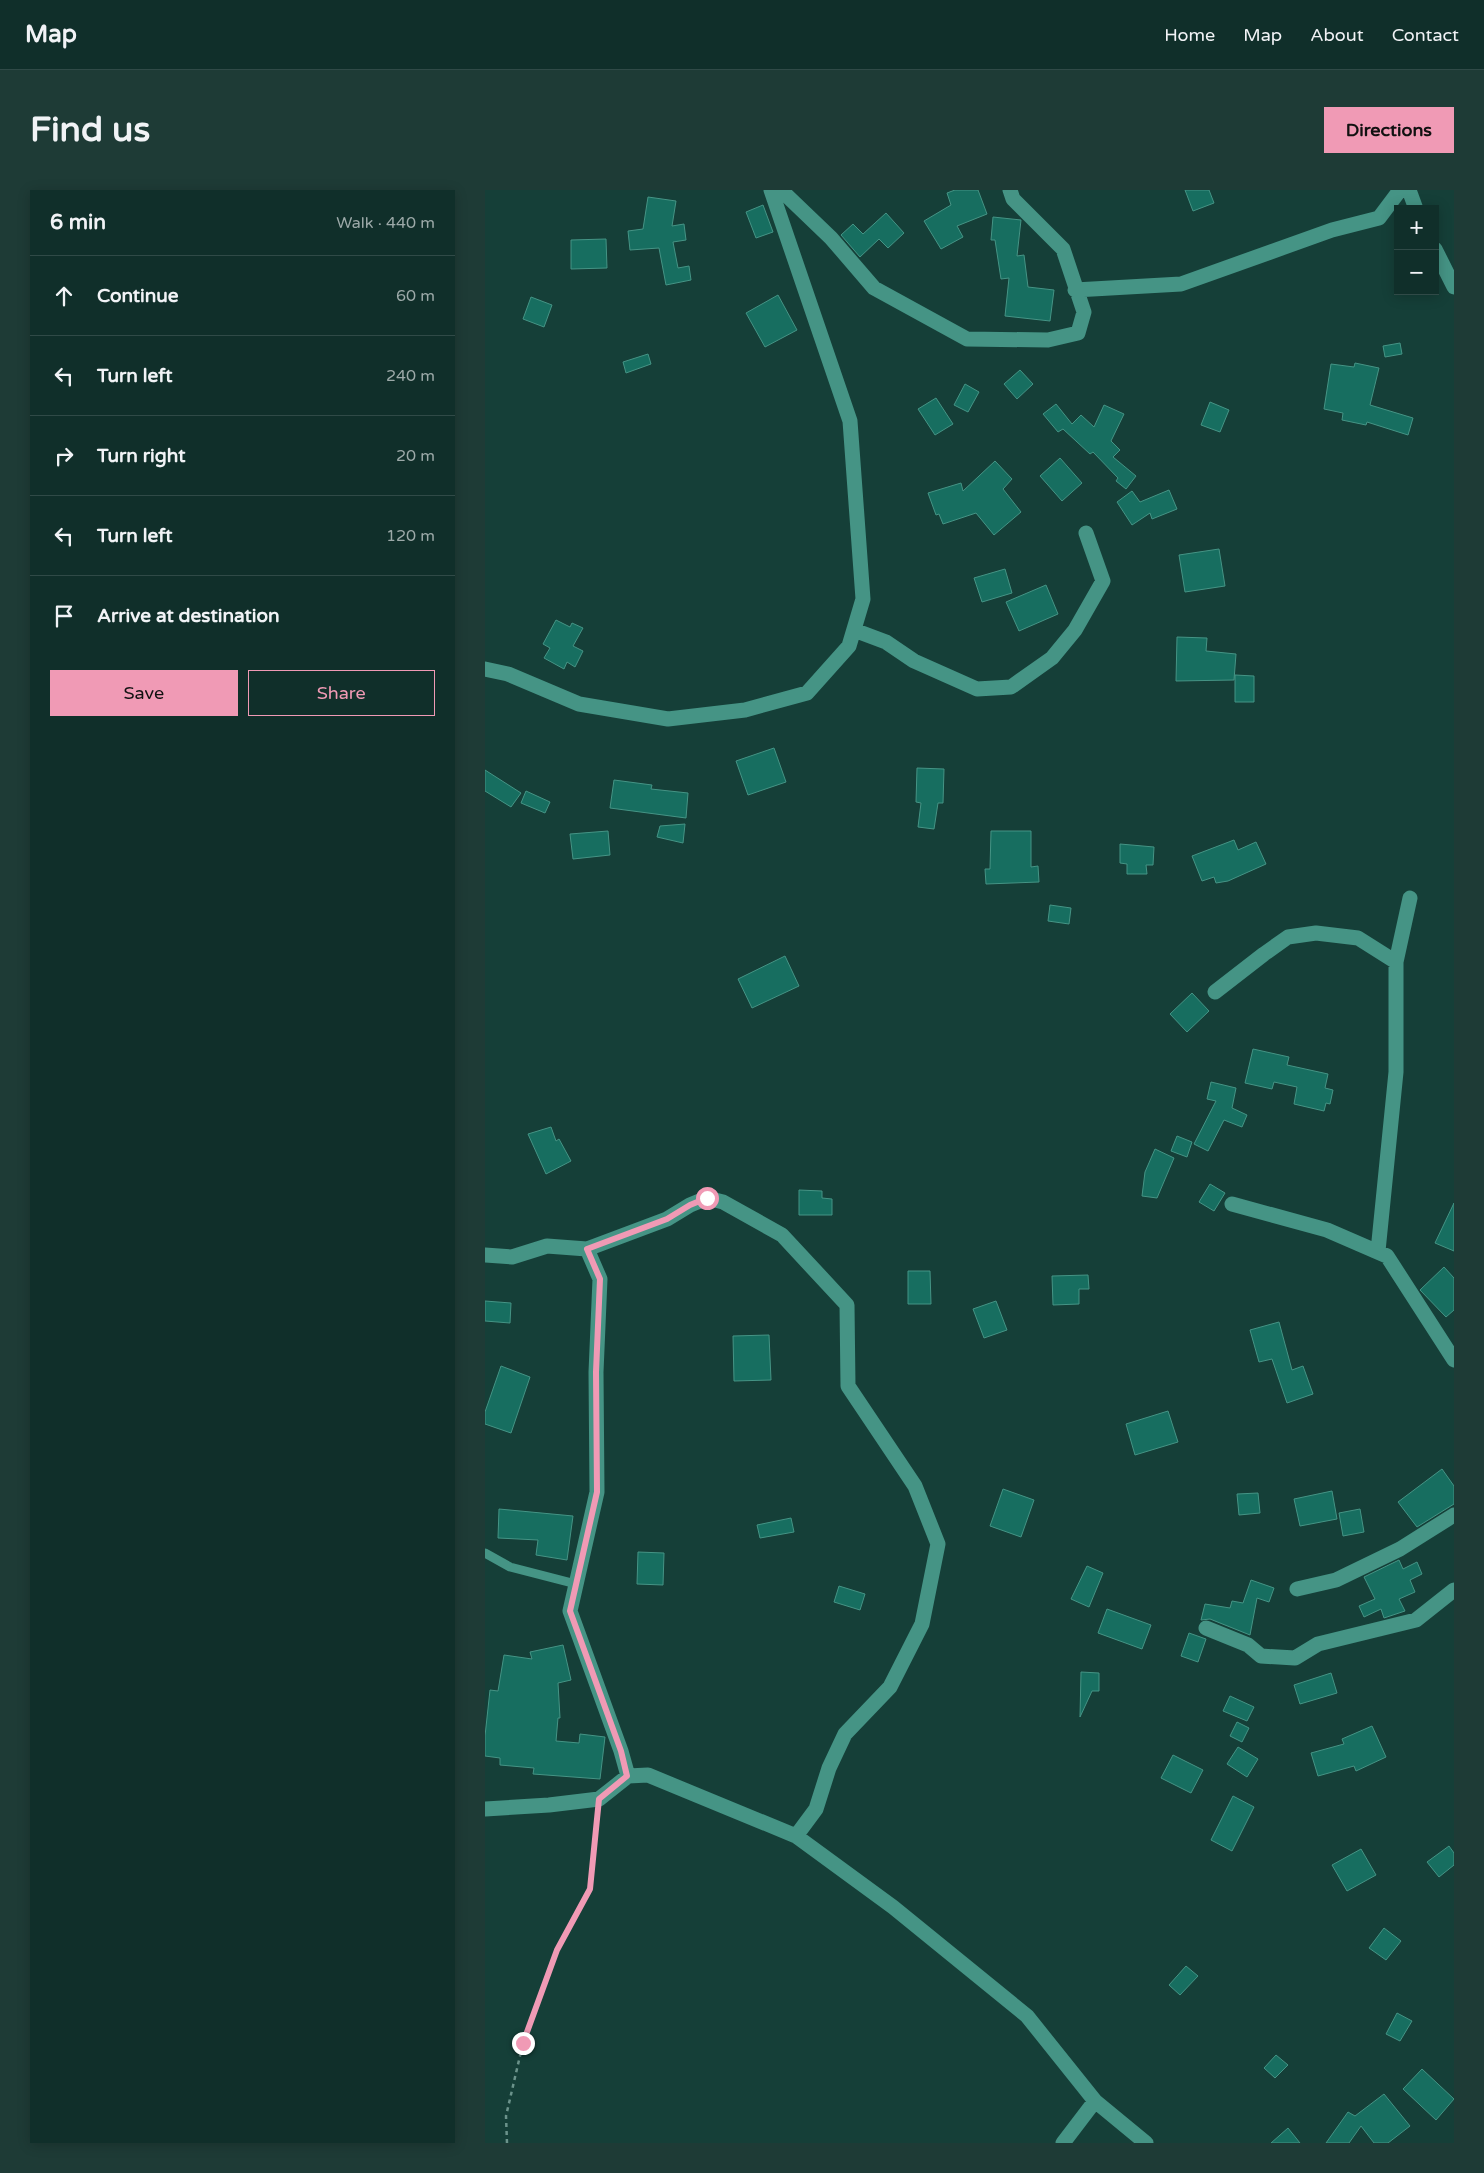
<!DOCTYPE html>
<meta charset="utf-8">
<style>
:root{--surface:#102f2a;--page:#1e3b36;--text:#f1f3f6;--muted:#9ca9a8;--line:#304a47;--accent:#f09ab5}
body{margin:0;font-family:"Varela Round",sans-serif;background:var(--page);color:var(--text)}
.controls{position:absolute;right:15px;top:15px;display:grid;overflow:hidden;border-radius:0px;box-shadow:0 2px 12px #0003}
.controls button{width:45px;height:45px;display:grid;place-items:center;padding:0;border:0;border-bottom:1px solid var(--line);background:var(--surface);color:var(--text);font:25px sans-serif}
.stop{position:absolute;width:15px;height:15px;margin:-11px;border:4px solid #f09ab5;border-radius:50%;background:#fff}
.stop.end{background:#f09ab5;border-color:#fff;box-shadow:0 1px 5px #0008}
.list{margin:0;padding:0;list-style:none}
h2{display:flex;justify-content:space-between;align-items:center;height:65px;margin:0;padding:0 20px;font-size:21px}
h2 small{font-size:16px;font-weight:400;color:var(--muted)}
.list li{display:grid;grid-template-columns:32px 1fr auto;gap:15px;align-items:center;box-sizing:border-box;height:80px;padding:0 20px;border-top:1px solid var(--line)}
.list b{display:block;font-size:19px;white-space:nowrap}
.list em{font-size:16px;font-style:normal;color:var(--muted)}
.actions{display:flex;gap:10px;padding:15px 20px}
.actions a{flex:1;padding:11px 0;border:1px solid var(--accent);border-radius:0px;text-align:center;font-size:18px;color:var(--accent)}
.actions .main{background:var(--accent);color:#111}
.icon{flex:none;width:28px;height:28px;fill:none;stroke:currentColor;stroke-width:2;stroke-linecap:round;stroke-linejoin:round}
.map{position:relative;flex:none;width:969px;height:1953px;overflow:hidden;border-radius:0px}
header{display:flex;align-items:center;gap:30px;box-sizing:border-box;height:70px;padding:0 25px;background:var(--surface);border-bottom:1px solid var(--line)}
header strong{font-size:24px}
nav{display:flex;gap:28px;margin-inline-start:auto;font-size:18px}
.intro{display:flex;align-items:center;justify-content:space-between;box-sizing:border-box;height:120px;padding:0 30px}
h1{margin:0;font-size:35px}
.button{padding:12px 22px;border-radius:0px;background:var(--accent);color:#111;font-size:18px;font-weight:700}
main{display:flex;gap:30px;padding:0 30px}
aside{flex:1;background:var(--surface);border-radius:0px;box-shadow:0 2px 12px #0003}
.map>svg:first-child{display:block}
.building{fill:#176e60;stroke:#459485}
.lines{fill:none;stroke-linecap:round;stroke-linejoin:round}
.path{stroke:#6b938b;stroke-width:2.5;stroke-dasharray:4 4;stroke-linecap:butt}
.service{stroke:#459485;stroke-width:9}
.minor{stroke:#459485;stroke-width:15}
.route{stroke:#f09ab5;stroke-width:6}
</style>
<header>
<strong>Map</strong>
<nav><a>Home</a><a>Map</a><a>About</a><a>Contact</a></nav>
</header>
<div class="intro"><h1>Find us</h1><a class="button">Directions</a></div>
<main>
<aside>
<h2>6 min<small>Walk · 440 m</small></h2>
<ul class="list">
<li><svg class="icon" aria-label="ahead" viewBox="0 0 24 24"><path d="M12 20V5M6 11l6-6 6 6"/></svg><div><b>Continue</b></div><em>60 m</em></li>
<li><svg class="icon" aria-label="left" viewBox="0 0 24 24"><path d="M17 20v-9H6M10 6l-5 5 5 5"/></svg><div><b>Turn left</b></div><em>240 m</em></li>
<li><svg class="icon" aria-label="right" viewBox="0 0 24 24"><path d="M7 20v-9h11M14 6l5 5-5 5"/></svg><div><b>Turn right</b></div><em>20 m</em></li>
<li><svg class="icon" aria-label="left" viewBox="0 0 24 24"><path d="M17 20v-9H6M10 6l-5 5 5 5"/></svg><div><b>Turn left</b></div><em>120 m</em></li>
<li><svg class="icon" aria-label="arrive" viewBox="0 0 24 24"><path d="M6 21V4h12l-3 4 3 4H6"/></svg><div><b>Arrive at destination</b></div></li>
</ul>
<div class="actions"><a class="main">Save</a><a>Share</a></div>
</aside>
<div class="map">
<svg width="969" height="1953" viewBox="0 0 969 1953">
<rect width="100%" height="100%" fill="#153f38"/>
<path class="building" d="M 470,0 L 493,0 L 502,24 L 472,36 L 478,47 L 456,59 L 439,31 L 466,15 L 462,3 Z
M 700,0 L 724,0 L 729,13 L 708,21 Z
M 163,7 L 191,11 L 187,36 L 199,34 L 201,50 L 188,52 L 193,78 L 204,76 L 206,90 L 181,95 L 174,58 L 145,60 L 143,41 L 158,39 Z
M 278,15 L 288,42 L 271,48 L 261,22 Z
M 401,23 L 419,43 L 403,58 L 394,49 L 375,67 L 356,45 L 368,34 L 378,44 Z
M 508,27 L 536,30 L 532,66 L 539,65 L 543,97 L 569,100 L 565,131 L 520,126 L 524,88 L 516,89 L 510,50 L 506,50 Z
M 121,49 L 122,78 L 86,79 L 86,50 Z
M 293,105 L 312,140 L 280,157 L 261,123 Z
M 46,107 L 67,115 L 59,137 L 38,129 Z
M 915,153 L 917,164 L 900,167 L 898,156 Z
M 163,164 L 166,174 L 141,183 L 138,172 Z
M 870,173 L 894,178 L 885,215 L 928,228 L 923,245 L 882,232 L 881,235 L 857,230 L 858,223 L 839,219 L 846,174 L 869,177 Z
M 535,180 L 548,194 L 532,209 L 519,194 Z
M 480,194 L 494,202 L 483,222 L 469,215 Z
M 451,208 L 468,234 L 450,245 L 433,219 Z
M 725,212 L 744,220 L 735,242 L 716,235 Z
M 571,214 L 587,234 L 596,225 L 609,237 L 619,215 L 639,224 L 626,251 L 635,260 L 628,267 L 651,286 L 641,299 L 631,291 L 633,288 L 608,262 L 605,264 L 578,239 L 573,242 L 558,224 Z
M 575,268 L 597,293 L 577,311 L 555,286 Z
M 510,271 L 527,289 L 518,299 L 536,322 L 509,345 L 491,323 L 458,334 L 454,324 L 451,325 L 443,303 L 476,293 L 478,301 Z
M 684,300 L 692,319 L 667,329 L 665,323 L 647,335 L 632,312 L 647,301 L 655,312 Z
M 734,359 L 740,396 L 700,402 L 694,365 Z
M 520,379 L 527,403 L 497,412 L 489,388 Z
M 561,395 L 573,424 L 534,441 L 521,412 Z
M 71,430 L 85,437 L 87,433 L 98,438 L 88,456 L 98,461 L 90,477 L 82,472 L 79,479 L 59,468 L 65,458 L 58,454 Z
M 692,447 L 722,448 L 721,461 L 751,464 L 749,490 L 691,491 Z
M 750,485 L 769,486 L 769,512 L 750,512 Z
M 289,558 L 301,592 L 263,605 L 251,571 Z
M 432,578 L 459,579 L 458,613 L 453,613 L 449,639 L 433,637 L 436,613 L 431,612 Z
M 0,580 L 36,603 L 26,617 L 0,601 Z
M 129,590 L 167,595 L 166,599 L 203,603 L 201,628 L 125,618 Z
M 41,601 L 65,612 L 60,623 L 36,613 Z
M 200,634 L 198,653 L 172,647 L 175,636 Z
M 123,641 L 125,665 L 88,669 L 85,644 Z
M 506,641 L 546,641 L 546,677 L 553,676 L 554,692 L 501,694 L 500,679 L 505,679 Z
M 749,650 L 753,660 L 771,652 L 781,674 L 743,691 L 731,693 L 729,687 L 717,691 L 707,666 Z
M 635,654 L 669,657 L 668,675 L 661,675 L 662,684 L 642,684 L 642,674 L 635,673 Z
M 565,715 L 586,718 L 584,734 L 563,731 Z
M 300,766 L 314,796 L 267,818 L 253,789 Z
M 707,803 L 724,821 L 702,842 L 685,824 Z
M 768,859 L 804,867 L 802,875 L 843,884 L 840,898 L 848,900 L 845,914 L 841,913 L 839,921 L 809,914 L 812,897 L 789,892 L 787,899 L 760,893 Z
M 726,892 L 751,898 L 747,918 L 762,925 L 757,937 L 739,930 L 723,961 L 709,954 L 731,911 L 722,909 Z
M 66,937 L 71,951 L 74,949 L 86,971 L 61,984 L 43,944 Z
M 692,946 L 707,952 L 702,967 L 686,961 Z
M 670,959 L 689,968 L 672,1008 L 657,1006 L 660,982 Z
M 725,994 L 740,1003 L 729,1021 L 714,1012 Z
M 314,1000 L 337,1001 L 337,1008 L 347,1009 L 347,1025 L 314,1025 Z
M 969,1013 L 969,1061 L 950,1053 Z
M 959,1077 L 969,1088 L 969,1120 L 961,1127 L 935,1100 Z
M 423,1081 L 445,1081 L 446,1114 L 423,1114 Z
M 603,1085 L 604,1099 L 594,1099 L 594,1114 L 568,1115 L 567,1086 Z
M 0,1111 L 26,1113 L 25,1133 L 0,1131 Z
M 511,1111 L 522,1140 L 499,1148 L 488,1119 Z
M 794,1132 L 807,1180 L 818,1176 L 828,1204 L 802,1213 L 787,1169 L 774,1172 L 765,1140 Z
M 284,1145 L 286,1190 L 249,1191 L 248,1146 Z
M 16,1176 L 45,1187 L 26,1243 L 0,1234 L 0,1222 Z
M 683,1221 L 693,1252 L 650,1265 L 641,1234 Z
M 957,1279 L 969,1296 L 969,1314 L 932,1337 L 913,1312 Z
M 518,1299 L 549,1310 L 536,1347 L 505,1336 Z
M 847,1301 L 852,1329 L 815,1336 L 809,1309 Z
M 773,1303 L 775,1323 L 754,1325 L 752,1304 Z
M 14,1319 L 88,1326 L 82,1370 L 51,1365 L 53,1350 L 13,1348 Z
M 875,1319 L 879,1342 L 858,1346 L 854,1323 Z
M 306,1328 L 309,1342 L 275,1348 L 272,1335 Z
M 153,1362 L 179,1363 L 178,1395 L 152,1394 Z
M 914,1370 L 918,1379 L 932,1372 L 937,1384 L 925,1390 L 930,1402 L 914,1409 L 920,1421 L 899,1428 L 896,1419 L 879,1427 L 874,1416 L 890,1409 L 879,1387 Z
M 602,1376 L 618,1383 L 604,1417 L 586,1409 Z
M 766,1390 L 789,1398 L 784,1412 L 772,1408 L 765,1445 L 725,1429 L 716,1430 L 720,1414 L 745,1418 L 747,1411 L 758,1413 Z
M 354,1396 L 380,1404 L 375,1420 L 349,1412 Z
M 622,1419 L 666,1435 L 657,1459 L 613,1443 Z
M 704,1443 L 721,1449 L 713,1472 L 696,1466 Z
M 78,1455 L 86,1490 L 73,1493 L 75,1528 L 73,1528 L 71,1551 L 94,1553 L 95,1544 L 120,1547 L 115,1589 L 48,1584 L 49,1578 L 15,1575 L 15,1568 L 0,1566 L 0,1546 L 5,1500 L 13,1501 L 19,1465 L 47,1469 L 45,1462 Z
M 596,1482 L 614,1483 L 614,1501 L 607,1501 L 595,1527 Z
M 846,1483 L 852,1503 L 815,1514 L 809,1495 Z
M 745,1506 L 769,1517 L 762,1531 L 738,1521 Z
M 752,1532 L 764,1538 L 757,1552 L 745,1546 Z
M 887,1536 L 901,1567 L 871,1581 L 869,1576 L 833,1586 L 826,1563 L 859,1554 L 857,1549 Z
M 753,1557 L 773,1569 L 762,1587 L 742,1574 Z
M 688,1565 L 718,1580 L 706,1603 L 676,1588 Z
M 748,1606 L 769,1617 L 747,1661 L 726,1650 Z
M 964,1656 L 969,1663 L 969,1675 L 954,1687 L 942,1672 Z
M 876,1659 L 891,1685 L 862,1701 L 847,1675 Z
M 899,1738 L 916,1751 L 901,1770 L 884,1758 Z
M 701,1776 L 713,1786 L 695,1805 L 684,1795 Z
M 912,1823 L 927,1831 L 915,1851 L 901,1844 Z
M 791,1865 L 803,1875 L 790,1888 L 779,1878 Z
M 937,1879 L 969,1909 L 951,1930 L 918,1899 Z
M 899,1904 L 925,1936 L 903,1953 L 889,1953 L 876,1936 L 864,1953 L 841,1953 L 863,1922 L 870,1926 Z
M 803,1938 L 815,1953 L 786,1953 Z"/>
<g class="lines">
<path class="path" d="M 22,1953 L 21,1926 L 38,1853 L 72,1760 L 105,1699 L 112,1624"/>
<path class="service" d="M 0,1363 L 25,1377 L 91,1394"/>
<path class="minor" d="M 296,0 L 346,48 L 389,98 L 482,149 L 563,150 L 593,143 L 599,122 L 578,59 L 528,9 L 525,0
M 924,0 L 931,19
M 950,59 L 969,97
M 590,100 L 696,94 L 847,40 L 894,28 L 915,0
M 369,440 L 401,452 L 429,471 L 492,499 L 526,497 L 567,468 L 590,440 L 618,391 L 601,343
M 0,479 L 23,484 L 94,514 L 183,529 L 260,520 L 322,503 L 364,456 L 378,409 L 365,231 L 286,0
M 730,802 L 779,764 L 803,747 L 831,743 L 873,748 L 911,772
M 747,1014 L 842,1040 L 902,1066 L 969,1170
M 102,1059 L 182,1029 L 205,1015 L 222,1008 L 238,1012 L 297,1045 L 362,1115 L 363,1196 L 430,1296 L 453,1354 L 437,1434 L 405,1497 L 360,1544 L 344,1578 L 331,1619 L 311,1646
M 893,1061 L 911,882 L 911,772 L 925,708
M 0,1065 L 27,1067 L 62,1056 L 102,1059 L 115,1089 L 111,1182 L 112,1302 L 85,1421 L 136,1561 L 143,1586
M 812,1399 L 851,1390 L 915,1359 L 969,1325
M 721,1438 L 763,1455 L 776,1466 L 810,1468 L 833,1454 L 931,1430 L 969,1400
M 0,1619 L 64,1615 L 114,1609 L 143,1586 L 163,1585 L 311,1646 L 408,1717 L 542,1826 L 610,1911 L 661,1953
M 578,1953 L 610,1911"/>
</g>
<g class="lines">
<path class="route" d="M 38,1853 L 72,1760 L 105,1699 L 114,1609 L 142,1586 L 136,1561 L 85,1421 L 112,1302 L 111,1182 L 115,1089 L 102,1059 L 182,1029 L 205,1015 L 222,1008"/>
</g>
</svg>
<div class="controls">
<button>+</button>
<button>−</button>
</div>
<div class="stop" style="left:222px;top:1008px"></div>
<div class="stop end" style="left:38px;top:1853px"></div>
</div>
</main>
